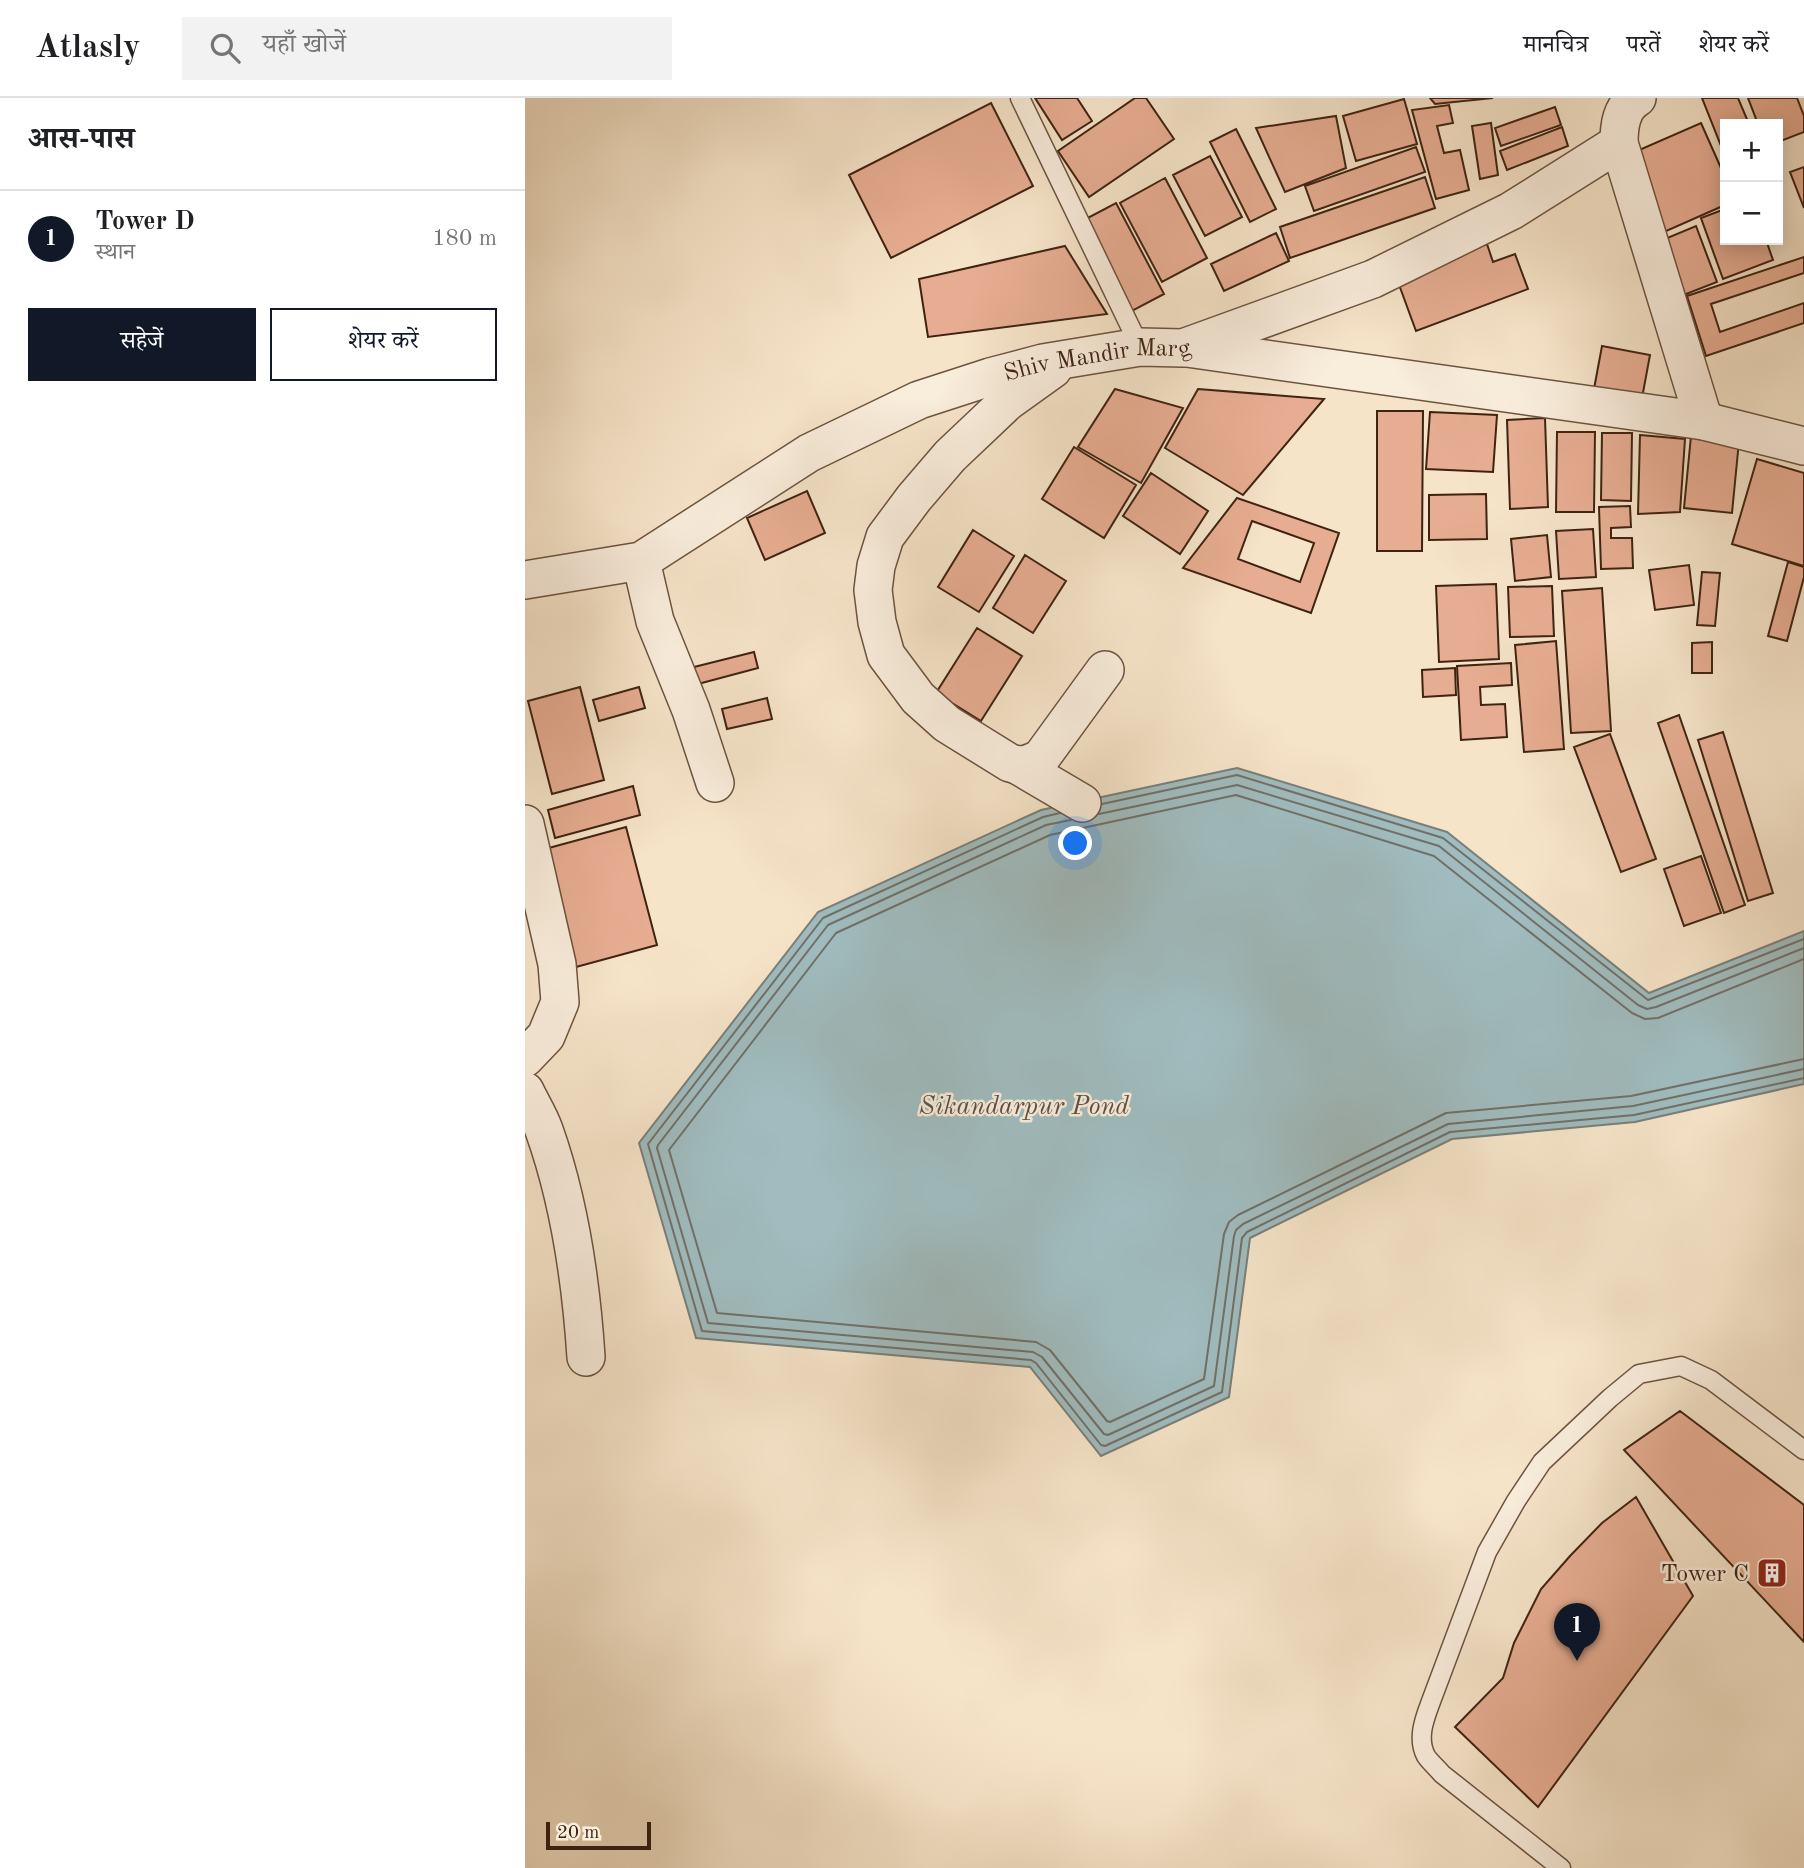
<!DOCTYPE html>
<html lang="hi">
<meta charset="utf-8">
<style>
:root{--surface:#fff;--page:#f2f2f2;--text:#202124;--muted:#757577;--line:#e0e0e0;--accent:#111827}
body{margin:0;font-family:"Old Standard TT","Noto Serif Devanagari",serif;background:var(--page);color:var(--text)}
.controls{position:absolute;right:21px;top:21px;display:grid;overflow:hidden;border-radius:0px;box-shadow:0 4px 18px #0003}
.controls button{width:63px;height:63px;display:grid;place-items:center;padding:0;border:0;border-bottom:2px solid var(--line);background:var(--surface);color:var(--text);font:35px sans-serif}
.scale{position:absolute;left:21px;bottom:18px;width:105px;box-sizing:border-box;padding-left:7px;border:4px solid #3f2311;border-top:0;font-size:19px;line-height:24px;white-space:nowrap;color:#3f2311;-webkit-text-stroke:5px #f9eddc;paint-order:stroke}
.you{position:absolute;left:551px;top:746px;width:24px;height:24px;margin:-18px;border:5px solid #fff;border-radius:50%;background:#1a73e8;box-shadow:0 0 0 10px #1a73e833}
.badge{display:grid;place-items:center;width:46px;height:46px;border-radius:50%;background:var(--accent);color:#fff;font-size:23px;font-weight:700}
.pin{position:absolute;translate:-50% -58px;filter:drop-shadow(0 2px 4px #0008)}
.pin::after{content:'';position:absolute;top:37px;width:24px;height:21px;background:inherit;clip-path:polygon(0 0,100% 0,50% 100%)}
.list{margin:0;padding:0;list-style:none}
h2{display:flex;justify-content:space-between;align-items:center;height:91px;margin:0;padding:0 28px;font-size:30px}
h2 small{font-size:23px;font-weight:400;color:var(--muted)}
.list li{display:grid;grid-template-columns:46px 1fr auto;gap:21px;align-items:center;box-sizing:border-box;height:98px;padding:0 28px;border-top:2px solid var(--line)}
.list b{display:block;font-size:26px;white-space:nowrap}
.list p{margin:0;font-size:23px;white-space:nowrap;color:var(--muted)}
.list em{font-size:23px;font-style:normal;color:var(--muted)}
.actions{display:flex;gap:14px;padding:21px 28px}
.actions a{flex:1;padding:16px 0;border:2px solid var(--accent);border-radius:0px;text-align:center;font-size:24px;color:var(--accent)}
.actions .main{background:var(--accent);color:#fff}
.icon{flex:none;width:38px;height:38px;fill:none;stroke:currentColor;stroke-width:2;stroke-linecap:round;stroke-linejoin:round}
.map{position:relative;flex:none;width:1279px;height:1770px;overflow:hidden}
header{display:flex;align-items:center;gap:42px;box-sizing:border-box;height:98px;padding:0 35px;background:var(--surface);border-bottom:2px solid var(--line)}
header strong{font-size:33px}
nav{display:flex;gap:38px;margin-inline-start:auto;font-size:24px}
.search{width:490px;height:63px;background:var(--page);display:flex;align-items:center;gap:18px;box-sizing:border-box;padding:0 24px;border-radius:0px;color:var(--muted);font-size:26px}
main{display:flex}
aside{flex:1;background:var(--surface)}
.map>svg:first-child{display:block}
.water{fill:#a0bcbf;stroke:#797f79;stroke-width:2}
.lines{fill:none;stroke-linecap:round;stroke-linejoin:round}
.shore{stroke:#707068;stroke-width:2}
.building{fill:#e7ad92;stroke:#3f2311;stroke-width:2;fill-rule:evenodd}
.lane-casing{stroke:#6d533f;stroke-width:21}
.street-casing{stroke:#6d533f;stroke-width:40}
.lane{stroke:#f9eddc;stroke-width:18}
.street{stroke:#f9eddc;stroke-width:37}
.labels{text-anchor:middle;stroke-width:5;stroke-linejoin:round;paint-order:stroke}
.street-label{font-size:24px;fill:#3f2311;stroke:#f9eddc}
.poi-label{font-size:24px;fill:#3f2311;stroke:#f9eddc;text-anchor:end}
.water-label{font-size:26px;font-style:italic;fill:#5c5145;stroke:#f9eddc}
</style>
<header>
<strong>Atlasly</strong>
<div class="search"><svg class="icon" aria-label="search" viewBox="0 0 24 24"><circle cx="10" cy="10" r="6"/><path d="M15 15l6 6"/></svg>यहाँ खोजें</div>
<nav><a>मानचित्र</a><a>परतें</a><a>शेयर करें</a></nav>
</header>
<main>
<aside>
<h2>आस-पास<small></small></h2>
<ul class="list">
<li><span class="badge">1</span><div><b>Tower D</b><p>स्थान</p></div><em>180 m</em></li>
</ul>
<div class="actions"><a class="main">सहेजें</a><a>शेयर करें</a></div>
</aside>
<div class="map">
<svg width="1279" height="1770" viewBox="0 0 1279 1770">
<rect width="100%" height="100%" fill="#f6e4c9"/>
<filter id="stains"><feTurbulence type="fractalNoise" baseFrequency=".00286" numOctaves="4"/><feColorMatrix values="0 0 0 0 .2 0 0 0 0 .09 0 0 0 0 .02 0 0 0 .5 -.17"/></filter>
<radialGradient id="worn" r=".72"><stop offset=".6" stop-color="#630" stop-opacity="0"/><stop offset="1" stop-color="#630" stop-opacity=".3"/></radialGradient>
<path class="water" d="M 712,670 L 922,734 L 1124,895 L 1279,833 L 1279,986 L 1110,1024 L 927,1041 L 725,1140 L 704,1299 L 576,1358 L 505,1269 L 171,1240 L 114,1045 L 293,814 L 516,712 Z"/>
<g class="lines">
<path class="shore" d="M 577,706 L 712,677 L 918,740 L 1123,902 L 1279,841
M 535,715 L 518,719 L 298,820 L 123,1046 L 177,1233 L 506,1262 L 511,1265 L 576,1347 L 580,1348 L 697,1294 L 717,1140 L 722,1134 L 925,1034 L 1109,1017 L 1279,980
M 574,716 L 712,687 L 914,748 L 1113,907 L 1122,911 L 1131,909 L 1279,850
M 546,722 L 521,727 L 303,827 L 133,1047 L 132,1050 L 183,1225 L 508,1254 L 517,1259 L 579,1336 L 583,1337 L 689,1288 L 709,1138 L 711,1132 L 718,1126 L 923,1026 L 1108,1008 L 1279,971
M 1279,861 L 1133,920 L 1120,921 L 1107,915 L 909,758 L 711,697 L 525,737 L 311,835 L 144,1052 L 192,1215 L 511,1244 L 525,1252 L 582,1323 L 585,1324 L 679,1281 L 699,1136 L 704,1124 L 713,1117 L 921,1015 L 1106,998 L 1279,961"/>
</g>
<path class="building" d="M 510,0 L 552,0 L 567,23 L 537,42 Z
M 610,0 L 621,0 L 649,41 L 564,99 L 533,53 Z
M 905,0 L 968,0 L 910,6 Z
M 1177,0 L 1213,0 L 1224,26 L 1200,26 L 1200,58 Z
M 1223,0 L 1272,0 L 1279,18 L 1279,34 L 1253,44 L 1253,26 L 1233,26 Z
M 879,1 L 892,46 L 831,63 L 818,18 Z
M 466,5 L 508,88 L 366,160 L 324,77 Z
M 924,7 L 928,25 L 912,28 L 919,55 L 935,52 L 944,92 L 911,101 L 887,12 Z
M 1030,9 L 1036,27 L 976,48 L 970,30 Z
M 811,18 L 821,70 L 760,94 L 731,30 Z
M 966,25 L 973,77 L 955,81 L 947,28 Z
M 1176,25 L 1200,79 L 1200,107 L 1139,134 L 1105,56 Z
M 1037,29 L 1043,48 L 982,72 L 975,53 Z
M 711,31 L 751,111 L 725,124 L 685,44 Z
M 891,49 L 900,74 L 789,113 L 780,88 Z
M 685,58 L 717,119 L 680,138 L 648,77 Z
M 1279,69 L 1279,110 L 1265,74 Z
M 900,79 L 910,110 L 765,160 L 755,129 Z
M 640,80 L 682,160 L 637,184 L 595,105 Z
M 591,105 L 639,196 L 605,214 L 557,123 Z
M 1200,111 L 1200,142 L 1241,142 L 1248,162 L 1198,181 L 1176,120 Z
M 1171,128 L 1192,184 L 1156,198 L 1135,143 Z
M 751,135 L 764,163 L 699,193 L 686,166 Z
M 962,146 L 968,164 L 990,156 L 1003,191 L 891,233 L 869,173 Z
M 540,148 L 582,216 L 403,239 L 394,181 Z
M 1279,159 L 1279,175 L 1186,206 L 1195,234 L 1279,205 L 1279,225 L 1181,258 L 1162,198 Z
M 1077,248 L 1125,257 L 1117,300 L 1069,291 Z
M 590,291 L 658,310 L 616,385 L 553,349 Z
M 673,291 L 799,301 L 718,397 L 640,350 Z
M 852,313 L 898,313 L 897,453 L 852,453 Z
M 905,314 L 972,317 L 968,374 L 901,371 Z
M 1020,320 L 1023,409 L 985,411 L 982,322 Z
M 1032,334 L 1070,334 L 1069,414 L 1031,414 Z
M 1077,335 L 1107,335 L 1106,403 L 1076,402 Z
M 1115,337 L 1160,341 L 1155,414 L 1113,416 Z
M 1166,338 L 1214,343 L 1207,415 L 1159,410 Z
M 549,349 L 611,387 L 579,440 L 517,401 Z
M 1232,361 L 1279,375 L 1279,468 L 1207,446 Z
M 626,375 L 683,413 L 655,456 L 598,418 Z
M 282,393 L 300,435 L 240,462 L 222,420 Z
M 961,396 L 962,441 L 904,442 L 904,397 Z
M 712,400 L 814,435 L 786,515 L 658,470 ZM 727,423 L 789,445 L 775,484 L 713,461 Z
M 1105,408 L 1106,429 L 1086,430 L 1086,440 L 1107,440 L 1108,470 L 1076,471 L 1074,409 Z
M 1068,431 L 1071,479 L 1034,481 L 1031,433 Z
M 448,432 L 489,458 L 454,514 L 413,489 Z
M 1022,437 L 1026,479 L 990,483 L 986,441 Z
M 500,457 L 541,483 L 508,535 L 468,510 Z
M 1263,464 L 1279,469 L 1279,479 L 1262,543 L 1243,538 Z
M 1164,467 L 1169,507 L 1130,512 L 1124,472 Z
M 1177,474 L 1195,475 L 1190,528 L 1172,527 Z
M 971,486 L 974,561 L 914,564 L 911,488 Z
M 1027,488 L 1029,538 L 985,539 L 983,489 Z
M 1077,490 L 1086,633 L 1046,635 L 1037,493 Z
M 452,530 L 497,558 L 456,623 L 411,595 Z
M 1031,543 L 1039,651 L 999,654 L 990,547 Z
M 1187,544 L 1187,575 L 1167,575 L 1167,545 Z
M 229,554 L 233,570 L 173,586 L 169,569 Z
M 986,565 L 987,587 L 955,589 L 956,607 L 980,606 L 982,639 L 936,642 L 932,568 Z
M 930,570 L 931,597 L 898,599 L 897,572 Z
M 55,589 L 79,682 L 27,696 L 3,603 Z
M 114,589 L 120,610 L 74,623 L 68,602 Z
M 242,600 L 247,621 L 202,631 L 197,611 Z
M 1154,617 L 1220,807 L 1199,815 L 1133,625 Z
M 1198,634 L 1248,795 L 1223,803 L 1173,642 Z
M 1085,636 L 1131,761 L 1096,774 L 1049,649 Z
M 108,688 L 115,717 L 30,740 L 23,712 Z
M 101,729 L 132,847 L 51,869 L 20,751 Z
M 1176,758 L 1196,815 L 1159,828 L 1139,771 Z
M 1155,1313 L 1279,1407 L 1279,1544 L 1099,1352 Z
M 1111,1399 L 1168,1498 L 1013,1709 L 930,1629 L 978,1580 L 989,1545 L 1016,1491 L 1045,1458 L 1077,1425 Z"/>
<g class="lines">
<g class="lane-casing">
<path id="lane" d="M 495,0 L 615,249
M 1036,1770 L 917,1676 C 912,1670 905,1664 901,1658 C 892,1641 899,1622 905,1606 L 962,1454 L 991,1403 L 1017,1364 L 1085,1300 L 1114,1276 L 1156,1268 L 1186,1282 L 1279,1352"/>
</g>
<g class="street-casing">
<g id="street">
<path d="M 1112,0 C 1096,9 1094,28 1094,45 L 1179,323"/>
<path d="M 662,250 L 1179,323 L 1279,348"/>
<path d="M 528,271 L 482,304 L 425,358 L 389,400 L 360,439 L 351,468 L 348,492 L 352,524 L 361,557 L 393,600 L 422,626 L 485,665 C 497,669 504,666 516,660 L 580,572"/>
<path d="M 116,463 L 130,523 L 166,612 L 190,685"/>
<path id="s1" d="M 0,482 L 116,463 L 284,355 L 394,302 L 465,279 L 518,265 L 615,249 L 658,250 L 848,181 L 986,113 L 1094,45"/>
<path d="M 494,668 L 557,705"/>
<path d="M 0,726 L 32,866 L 35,904 L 21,938 L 0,960"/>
<path d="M 0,993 C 6,1006 14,1018 19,1032 C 45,1105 56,1182 61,1259"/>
</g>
</g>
<use href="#lane" class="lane"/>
<use href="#street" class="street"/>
</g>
<defs>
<g id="building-square" transform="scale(1.575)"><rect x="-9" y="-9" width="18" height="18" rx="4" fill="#8f2418" stroke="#f9eddc"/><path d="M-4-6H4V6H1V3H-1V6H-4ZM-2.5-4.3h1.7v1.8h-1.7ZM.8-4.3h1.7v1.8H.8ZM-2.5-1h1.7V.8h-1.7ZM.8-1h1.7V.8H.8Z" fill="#fff"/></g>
</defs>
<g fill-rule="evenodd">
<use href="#building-square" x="1247" y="1475"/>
</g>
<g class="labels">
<g class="street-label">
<text dy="8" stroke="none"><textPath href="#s1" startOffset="623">Shiv Mandir Marg</textPath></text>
</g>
<g class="poi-label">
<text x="1224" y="1483">Tower C</text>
</g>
<g class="water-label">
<text x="499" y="1016">Sikandarpur Pond</text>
</g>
</g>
<rect width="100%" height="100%" filter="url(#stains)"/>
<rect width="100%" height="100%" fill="url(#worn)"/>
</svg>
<div class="controls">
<button>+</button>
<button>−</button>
</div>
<div class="scale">20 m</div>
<div class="you"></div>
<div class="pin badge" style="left:1052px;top:1563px">1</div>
</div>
</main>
